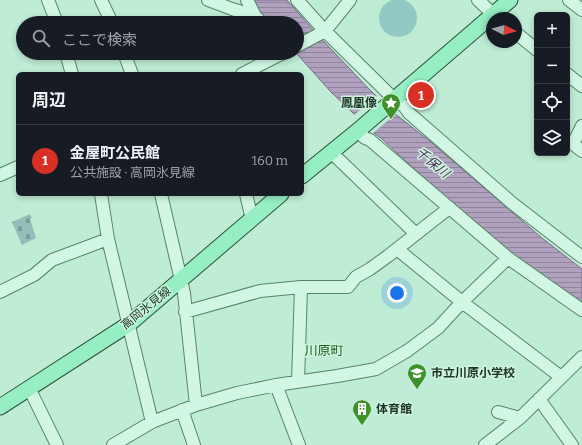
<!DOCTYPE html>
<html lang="ja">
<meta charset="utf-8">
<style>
:root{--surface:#171b24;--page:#20242c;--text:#f1f3f6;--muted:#9ea1a6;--line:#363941;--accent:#d93025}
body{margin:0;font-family:Bitter,"Noto Sans JP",serif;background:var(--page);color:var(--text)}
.controls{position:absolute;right:12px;top:12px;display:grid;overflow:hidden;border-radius:6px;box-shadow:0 2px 6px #0003}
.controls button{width:36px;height:36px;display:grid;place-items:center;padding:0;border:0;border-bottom:1px solid var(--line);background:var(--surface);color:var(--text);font:20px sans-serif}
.compass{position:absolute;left:486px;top:12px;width:36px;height:36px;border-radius:50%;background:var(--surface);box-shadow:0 2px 6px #0003;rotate:95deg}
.you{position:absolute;left:397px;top:293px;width:14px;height:14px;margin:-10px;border:3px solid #fff;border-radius:50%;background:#1a73e8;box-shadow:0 0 0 6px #1a73e833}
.badge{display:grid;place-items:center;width:26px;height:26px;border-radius:50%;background:var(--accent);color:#fff;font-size:13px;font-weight:700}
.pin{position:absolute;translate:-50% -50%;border:2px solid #fff;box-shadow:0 1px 4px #0006}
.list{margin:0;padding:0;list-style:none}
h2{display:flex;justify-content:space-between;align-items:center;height:52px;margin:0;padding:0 16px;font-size:17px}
h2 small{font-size:13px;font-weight:400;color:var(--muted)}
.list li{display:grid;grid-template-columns:26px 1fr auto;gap:12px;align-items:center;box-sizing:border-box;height:72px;padding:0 16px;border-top:1px solid var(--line)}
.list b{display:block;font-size:15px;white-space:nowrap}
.list p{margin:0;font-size:13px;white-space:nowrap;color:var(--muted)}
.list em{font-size:13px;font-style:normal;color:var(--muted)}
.icon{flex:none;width:22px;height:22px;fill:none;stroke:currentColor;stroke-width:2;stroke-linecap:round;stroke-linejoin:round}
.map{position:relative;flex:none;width:582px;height:445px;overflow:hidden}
.search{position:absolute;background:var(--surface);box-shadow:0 2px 6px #0003;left:16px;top:16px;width:288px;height:44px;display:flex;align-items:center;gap:10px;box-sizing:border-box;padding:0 14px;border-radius:22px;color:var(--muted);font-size:15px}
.panel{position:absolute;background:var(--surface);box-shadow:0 2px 6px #0003;left:16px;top:72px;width:288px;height:124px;border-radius:6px}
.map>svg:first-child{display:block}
.cemetery{fill:url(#cemetery-stones)}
.park{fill:#93c9c5}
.water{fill:url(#water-rules);stroke:#7c6a8b}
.pier{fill:#beecd5}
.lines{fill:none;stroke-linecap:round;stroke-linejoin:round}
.minor-casing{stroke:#588466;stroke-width:14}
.major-casing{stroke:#2c5136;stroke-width:17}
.minor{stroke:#d1f7e4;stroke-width:12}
.major{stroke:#96efc2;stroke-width:15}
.labels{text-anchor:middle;stroke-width:3;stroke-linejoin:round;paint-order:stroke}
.poi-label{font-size:12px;font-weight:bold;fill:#1c3423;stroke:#cef4e1;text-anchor:start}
.street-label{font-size:12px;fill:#1c3423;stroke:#cef4e1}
.water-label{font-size:13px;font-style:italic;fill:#492b53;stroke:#cef4e1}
.neighbourhood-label{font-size:13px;fill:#1d5f1d;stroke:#cef4e1}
</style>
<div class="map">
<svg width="582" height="445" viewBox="0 0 582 445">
<defs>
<pattern id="cemetery-stones" width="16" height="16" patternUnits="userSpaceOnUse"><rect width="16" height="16" fill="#93beba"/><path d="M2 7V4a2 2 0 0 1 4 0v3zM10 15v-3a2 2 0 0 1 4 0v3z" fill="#779b97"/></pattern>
<pattern id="water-rules" width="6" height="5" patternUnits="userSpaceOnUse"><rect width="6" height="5" fill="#b0a2be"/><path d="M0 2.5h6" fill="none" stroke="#8e859a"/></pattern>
</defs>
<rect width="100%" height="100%" fill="#beecd5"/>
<path class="cemetery" d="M 30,214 L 32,218 L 30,219 L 36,238 L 22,245 L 12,222 Z"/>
<path class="park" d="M379 18a19 19 0 1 1 38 0a19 19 0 1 1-38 0Z"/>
<path class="water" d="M 251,0 L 287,0 L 314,31 L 369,89 L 394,113 L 431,142 L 542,238 L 582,269 L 582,307 L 506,249 L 424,178 L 382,139 L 374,133 L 331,92 L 296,53 L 297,23 L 269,23 Z"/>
<path class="pier" d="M 378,95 L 397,113 L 372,134 L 353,116 Z"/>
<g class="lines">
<g class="minor-casing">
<path id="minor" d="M 48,0 L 57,23
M 101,0 L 112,23
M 208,0 L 232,9 L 255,16
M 247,0 L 255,16 L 262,23
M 297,0 L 325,31 L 394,99 L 404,106 L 409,113 L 512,203 L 582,257
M 478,0 L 497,18
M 569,0 L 582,10
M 516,33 L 537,50
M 297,46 L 325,31 L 350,0
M 66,53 L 72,74
M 124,53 L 132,74
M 242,74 L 283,53
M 567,74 L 582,86
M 582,126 L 573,144 L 582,151
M 357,131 L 365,138 L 370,140 L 508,258 L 582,310
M 331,152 L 416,234
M 0,175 L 18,167
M 101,194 L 108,239 L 152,422
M 161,194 L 184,293 L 196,405
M 246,194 L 252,219
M 397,249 L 462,302 L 561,377
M 0,292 L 34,275 L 52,260 L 108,239
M 185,312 L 260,291 L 301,287 L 348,287 L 356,277 L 370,269 L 388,256 L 444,212 L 450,208
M 298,382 L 301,287
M 276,385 L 299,445
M 29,388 L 57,445
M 539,399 L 572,445
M 182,410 L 194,445
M 498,412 L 520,418
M 113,445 L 152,422 L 196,405 L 237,393 L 276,385 L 337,376 L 376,369 L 407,351 L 438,328 L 462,302 L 508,258
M 485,445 L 520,418 L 582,357"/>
</g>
<g class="major-casing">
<path id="major" d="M 302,176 L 361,128 L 510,0
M 0,407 L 129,324 L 281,194"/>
</g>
<use href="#minor" class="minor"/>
<use href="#major" class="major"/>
</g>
<defs>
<g id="sight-pin" transform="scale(1)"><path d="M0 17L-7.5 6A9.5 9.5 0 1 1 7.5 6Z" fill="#3f912a" stroke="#cef4e1"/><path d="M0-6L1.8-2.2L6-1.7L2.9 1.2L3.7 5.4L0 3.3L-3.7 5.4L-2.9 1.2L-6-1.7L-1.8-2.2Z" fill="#fff"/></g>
<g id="school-pin" transform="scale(1)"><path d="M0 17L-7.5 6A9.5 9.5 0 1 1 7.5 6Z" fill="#3f912a" stroke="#cef4e1"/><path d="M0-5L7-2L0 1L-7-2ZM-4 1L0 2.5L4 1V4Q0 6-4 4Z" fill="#fff"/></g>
<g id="building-pin" transform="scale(1)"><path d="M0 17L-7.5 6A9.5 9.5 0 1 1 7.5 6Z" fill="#3f912a" stroke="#cef4e1"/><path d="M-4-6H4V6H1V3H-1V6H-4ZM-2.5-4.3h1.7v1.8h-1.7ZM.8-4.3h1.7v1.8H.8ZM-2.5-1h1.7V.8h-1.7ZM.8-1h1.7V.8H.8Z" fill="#fff"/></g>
</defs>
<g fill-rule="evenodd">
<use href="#sight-pin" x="391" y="103"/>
<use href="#school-pin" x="417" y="373"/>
<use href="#building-pin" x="362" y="409"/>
</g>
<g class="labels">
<g class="poi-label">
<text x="377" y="107" text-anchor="end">鳳凰像</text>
<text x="431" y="377">市立川原小学校</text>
<text x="376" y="413">体育館</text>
</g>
<g class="street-label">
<text transform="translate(146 308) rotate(-39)" y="4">高岡氷見線</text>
</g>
<g class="water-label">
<text transform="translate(433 162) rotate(40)" y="5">千保川</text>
</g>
<g class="neighbourhood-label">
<text x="324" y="355">川原町</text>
</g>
</g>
</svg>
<div class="controls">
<button>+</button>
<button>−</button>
<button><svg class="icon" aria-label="locate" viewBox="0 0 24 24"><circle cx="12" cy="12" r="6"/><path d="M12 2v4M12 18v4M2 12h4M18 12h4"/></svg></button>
<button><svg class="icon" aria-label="layers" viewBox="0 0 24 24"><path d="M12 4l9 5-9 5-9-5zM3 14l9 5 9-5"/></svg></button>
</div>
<svg class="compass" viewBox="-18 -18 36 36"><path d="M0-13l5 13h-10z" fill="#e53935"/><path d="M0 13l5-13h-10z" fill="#9ea1a6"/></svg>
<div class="you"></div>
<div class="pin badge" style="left:421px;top:95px">1</div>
<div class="search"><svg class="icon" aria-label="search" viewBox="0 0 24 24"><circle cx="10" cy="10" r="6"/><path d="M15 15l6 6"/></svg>ここで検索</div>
<section class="panel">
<h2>周辺<small></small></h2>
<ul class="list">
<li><span class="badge">1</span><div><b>金屋町公民館</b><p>公共施設 · 高岡氷見線</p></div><em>160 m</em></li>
</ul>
</section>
</div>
